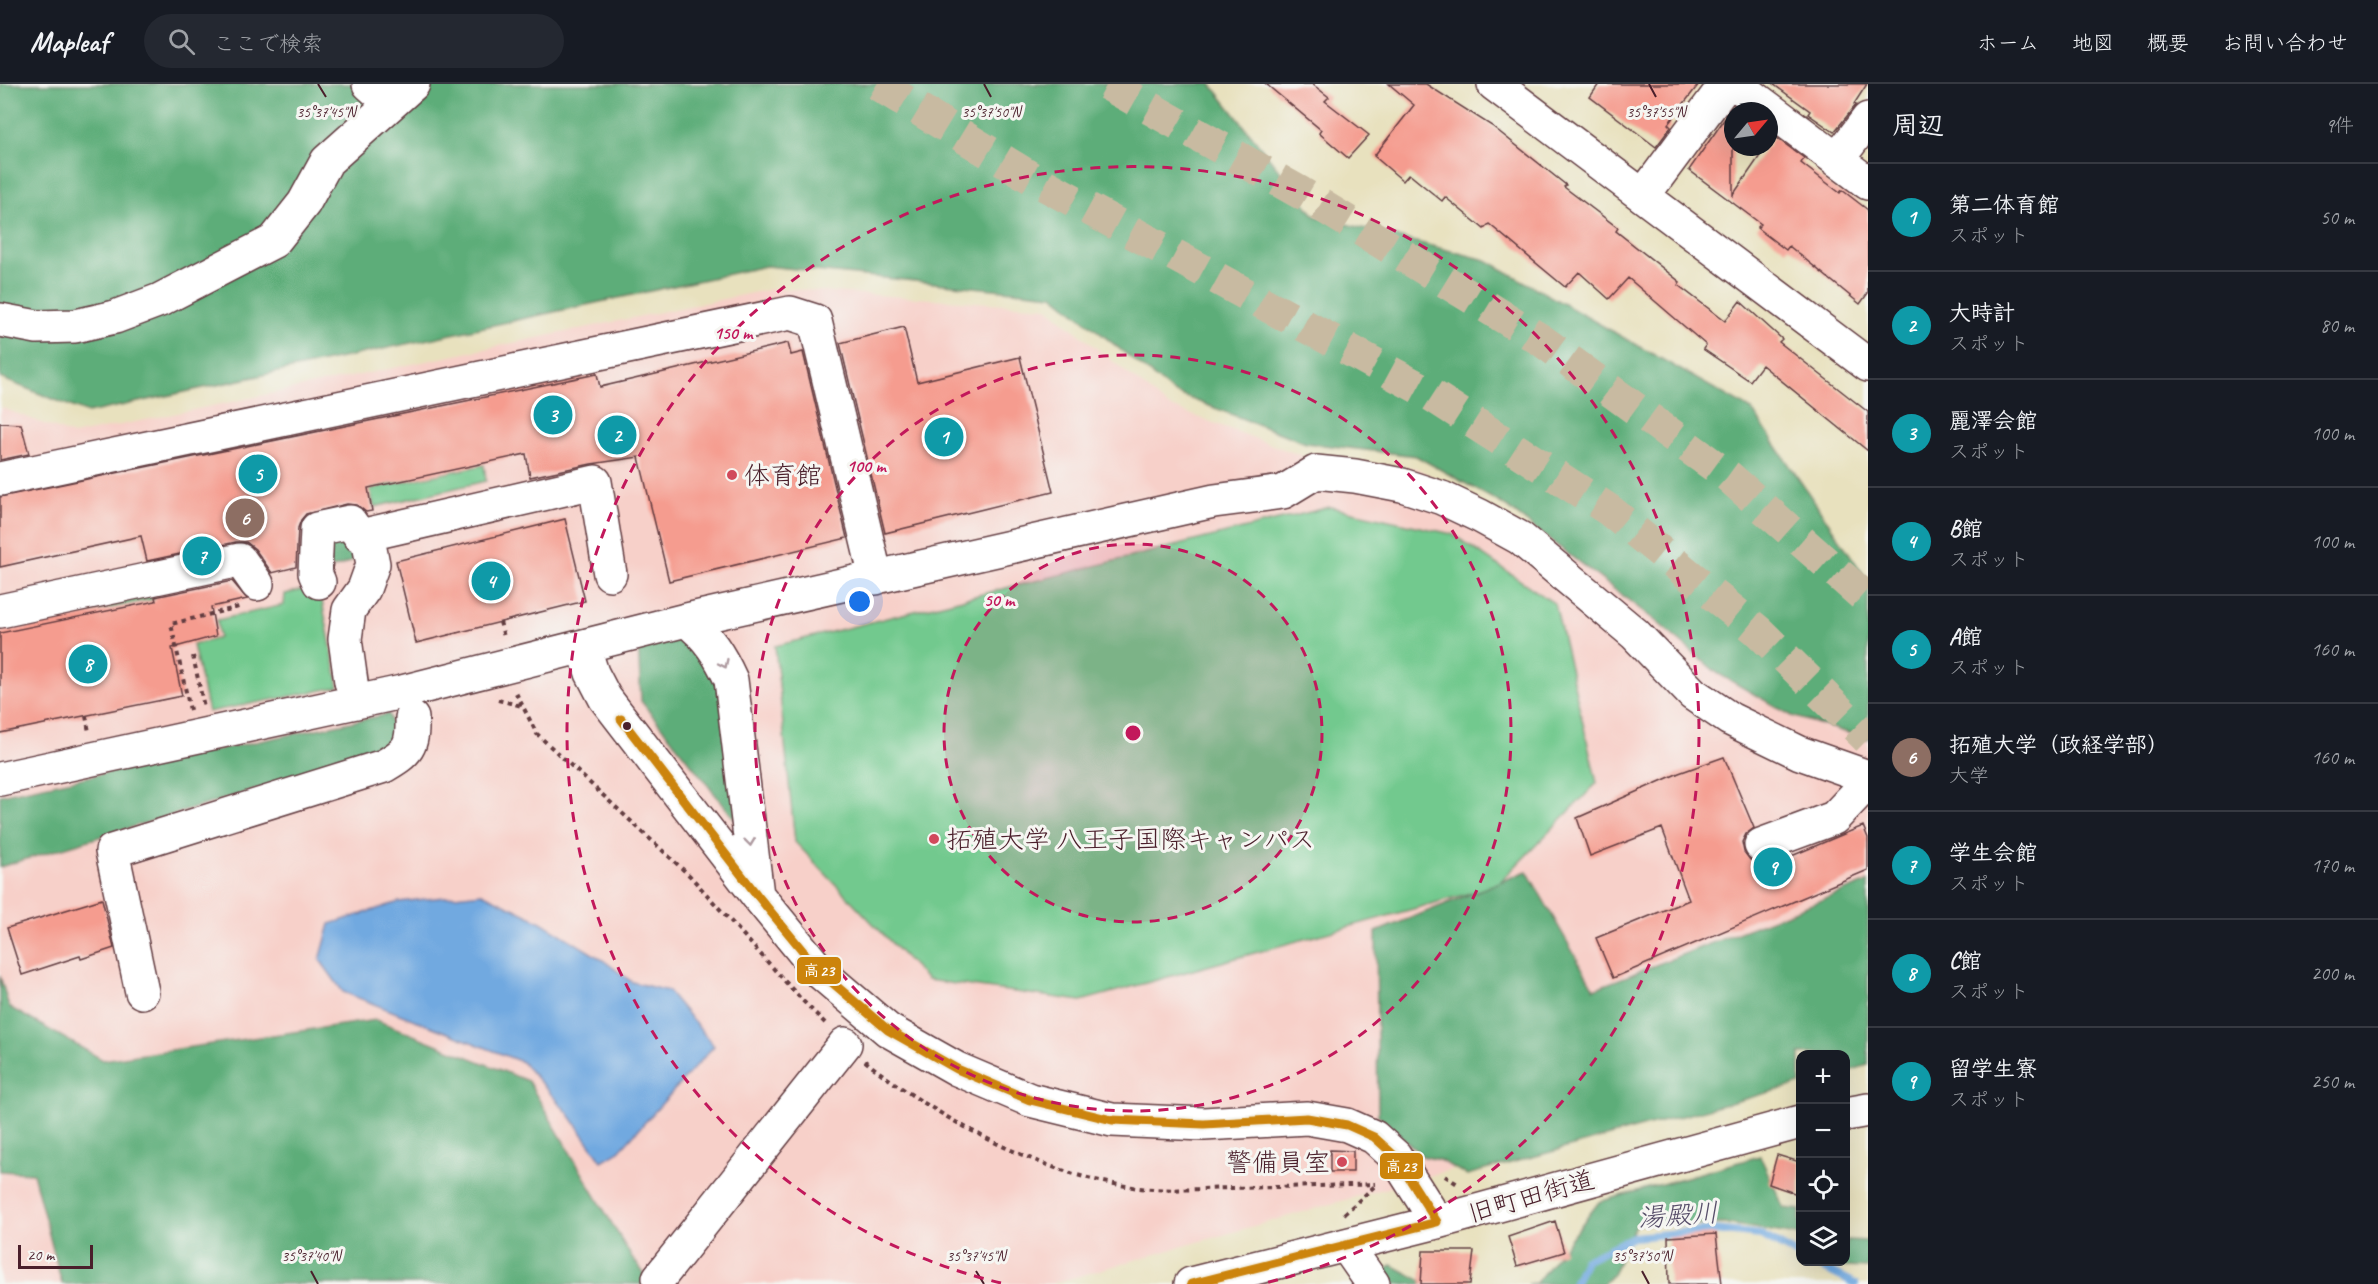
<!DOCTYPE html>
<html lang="ja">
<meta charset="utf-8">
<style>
:root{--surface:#171b24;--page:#242831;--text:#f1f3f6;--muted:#9ea1a6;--line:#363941;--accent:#7c3aed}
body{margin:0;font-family:Caveat,"Klee One",sans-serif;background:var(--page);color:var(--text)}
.controls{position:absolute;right:18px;bottom:18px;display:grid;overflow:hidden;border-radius:12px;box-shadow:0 6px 24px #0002}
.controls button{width:54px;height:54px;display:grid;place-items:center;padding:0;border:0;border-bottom:2px solid var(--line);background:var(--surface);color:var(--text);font:30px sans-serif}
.compass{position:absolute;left:1724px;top:18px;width:54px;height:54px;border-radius:50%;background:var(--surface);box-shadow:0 6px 24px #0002;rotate:61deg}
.scale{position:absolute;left:18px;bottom:15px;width:75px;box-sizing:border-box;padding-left:6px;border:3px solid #4a1f2b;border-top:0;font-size:16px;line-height:21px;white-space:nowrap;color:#4a1f2b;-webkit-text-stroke:4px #f6f6f2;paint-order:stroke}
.you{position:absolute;left:860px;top:518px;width:21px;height:21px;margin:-15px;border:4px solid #fff;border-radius:50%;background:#1a73e8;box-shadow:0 0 0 9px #1a73e833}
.badge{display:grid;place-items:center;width:39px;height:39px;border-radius:50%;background:var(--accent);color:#fff;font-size:20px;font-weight:700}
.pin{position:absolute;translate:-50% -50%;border:3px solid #fff;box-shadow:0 2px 6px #0006}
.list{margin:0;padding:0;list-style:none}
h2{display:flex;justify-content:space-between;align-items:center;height:78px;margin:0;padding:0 24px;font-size:26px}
h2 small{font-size:20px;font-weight:400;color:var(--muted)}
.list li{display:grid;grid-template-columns:39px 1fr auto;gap:18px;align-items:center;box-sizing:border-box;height:108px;padding:0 24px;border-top:2px solid var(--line)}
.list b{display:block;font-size:22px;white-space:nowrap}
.list p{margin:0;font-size:20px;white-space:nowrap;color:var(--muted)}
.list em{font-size:20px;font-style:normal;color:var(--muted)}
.icon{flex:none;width:33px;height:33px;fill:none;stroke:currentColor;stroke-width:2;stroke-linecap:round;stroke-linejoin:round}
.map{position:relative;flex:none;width:1868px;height:1200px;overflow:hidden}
header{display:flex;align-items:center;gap:36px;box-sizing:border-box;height:84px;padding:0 30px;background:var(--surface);border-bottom:2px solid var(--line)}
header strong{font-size:28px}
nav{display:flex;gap:33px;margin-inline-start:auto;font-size:21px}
.search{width:420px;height:54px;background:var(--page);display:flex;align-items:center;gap:15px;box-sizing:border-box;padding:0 21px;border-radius:33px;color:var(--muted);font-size:22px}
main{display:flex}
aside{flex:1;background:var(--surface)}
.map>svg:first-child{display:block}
.built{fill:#f7d0c9}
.green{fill:#72c98e;stroke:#5e745c;stroke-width:1.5}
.forest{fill:#5dad79;stroke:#546652;stroke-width:1.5}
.water{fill:#71a9e0;stroke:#5e6486;stroke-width:1.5}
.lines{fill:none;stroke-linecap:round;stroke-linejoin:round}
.stream{stroke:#71a9e0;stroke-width:8}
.building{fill:#f59c8f}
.highway-tunnel{stroke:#c8baa1;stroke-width:33;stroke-dasharray:33 16;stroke-linecap:butt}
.minor-casing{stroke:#623c41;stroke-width:36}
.path{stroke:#623c41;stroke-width:4;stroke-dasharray:4.5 4.5;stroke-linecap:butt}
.minor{stroke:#fff;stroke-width:33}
.bus-1-casing{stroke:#f6f6f2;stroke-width:14}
.bus-1{stroke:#cc840b;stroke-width:9}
.oneway{stroke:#ae9aa0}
.ticks{fill:none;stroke:#4a1f2b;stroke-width:2}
.ring{fill:none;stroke:#c2185b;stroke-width:3;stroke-dasharray:10 8}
.poi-dot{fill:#d1495b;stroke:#f6f6f2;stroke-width:2}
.bus-dot{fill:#4a1f2b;stroke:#f6f6f2;stroke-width:2}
.labels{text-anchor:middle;stroke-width:6;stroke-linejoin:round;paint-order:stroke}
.poi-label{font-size:26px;fill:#4a1f2b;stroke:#f6f6f2;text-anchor:start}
.street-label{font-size:26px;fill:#4a1f2b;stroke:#f6f6f2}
.water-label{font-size:27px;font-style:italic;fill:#584f6a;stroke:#f6f6f2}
.ticks-label{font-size:15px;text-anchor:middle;fill:#4a1f2b;stroke:#f6f6f2;stroke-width:6;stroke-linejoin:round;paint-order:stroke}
.centre{fill:#c2185b;stroke:#f6f6f2;stroke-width:3}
.ring-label{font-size:18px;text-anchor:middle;font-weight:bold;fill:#c2185b;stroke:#f6f6f2;stroke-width:6;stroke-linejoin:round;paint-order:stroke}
.line-badge{stroke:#f6f6f2;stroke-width:2}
.badge-label{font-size:16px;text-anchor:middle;font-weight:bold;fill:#fff}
</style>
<header>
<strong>Mapleaf</strong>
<div class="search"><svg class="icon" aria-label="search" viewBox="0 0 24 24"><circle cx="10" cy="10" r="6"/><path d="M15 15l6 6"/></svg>ここで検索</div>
<nav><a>ホーム</a><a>地図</a><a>概要</a><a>お問い合わせ</a></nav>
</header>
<main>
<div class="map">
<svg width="1868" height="1200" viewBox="0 0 1868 1200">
<rect width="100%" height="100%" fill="#f6f6f2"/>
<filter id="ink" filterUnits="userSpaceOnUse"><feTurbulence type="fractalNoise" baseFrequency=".0167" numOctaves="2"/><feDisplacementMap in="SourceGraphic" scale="12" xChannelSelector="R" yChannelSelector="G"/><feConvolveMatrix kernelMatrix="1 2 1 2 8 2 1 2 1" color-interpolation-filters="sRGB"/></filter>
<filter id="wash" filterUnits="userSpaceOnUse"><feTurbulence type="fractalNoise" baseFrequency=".008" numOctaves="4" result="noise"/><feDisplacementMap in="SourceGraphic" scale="24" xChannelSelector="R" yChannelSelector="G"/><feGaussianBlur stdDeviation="1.35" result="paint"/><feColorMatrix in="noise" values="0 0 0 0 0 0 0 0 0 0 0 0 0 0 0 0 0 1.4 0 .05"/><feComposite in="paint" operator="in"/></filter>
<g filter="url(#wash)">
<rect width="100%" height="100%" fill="#e8e1be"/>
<path class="built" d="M 776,204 L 1046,223 L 1168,322 L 1313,376 L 1416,384 L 1656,516 L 1868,540 L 1868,974 L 1846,970 L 1800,970 L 1800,986 L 1051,1200 L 0,1200 L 0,323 L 73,351 Z"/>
<path class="green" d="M 484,381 L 486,397 L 374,423 L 370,405 Z
M 1330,423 L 1452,450 L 1555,520 L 1597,699 L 1496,802 L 1081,917 L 927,896 L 795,758 L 775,562 Z
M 319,502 L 339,603 L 208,628 L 193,561 L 219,554 L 217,536 L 284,521 L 285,510 Z
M 153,509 L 154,515 L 81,530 L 116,517 Z"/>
<path class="forest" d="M 0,0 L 1211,0 L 1315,132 L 1486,176 L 1752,326 L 1868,497 L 1868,655 L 1792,632 L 1717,589 L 1657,538 L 1504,421 L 1416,372 L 1306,359 L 1173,308 L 1053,211 L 766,182 L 88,329 L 0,294 Z
M 344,446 L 359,471 L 350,478 L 334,484 L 324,479 L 329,447 Z
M 688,554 L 721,594 L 737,738 L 641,617 L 638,558 Z
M 389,630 L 397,663 L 0,783 L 0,711 Z
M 1527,787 L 1594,905 L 1868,798 L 1868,981 L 1846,988 L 1846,970 L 1800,970 L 1800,1000 L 1467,1091 L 1439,1076 L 1422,1072 L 1378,1031 L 1376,848 Z
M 0,892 L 9,923 L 103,976 L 376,936 L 528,997 L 631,1172 L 652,1200 L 62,1200 L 33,1089 L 0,1087 Z
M 1760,1072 L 1784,1124 L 1800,1126 L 1800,1153 L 1797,1151 L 1729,1140 L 1636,1140 L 1613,1190 L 1603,1200 L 1528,1200 L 1536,1199 L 1599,1118 Z
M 1846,1156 L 1868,1157 L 1868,1184 L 1844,1183 L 1836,1178 L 1846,1178 Z
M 1392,1181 L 1427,1200 L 1395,1200 L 1382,1188 Z"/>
<path class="water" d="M 482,809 L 541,838 L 603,876 L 632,898 L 668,907 L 714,962 L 619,1067 L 602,1077 L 568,1029 L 522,978 L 343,908 L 320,876 L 330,840 L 399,818 Z"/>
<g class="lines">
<path class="stream" d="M 1811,1178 L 1855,1200
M 1574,1200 L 1585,1176 L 1633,1153 L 1714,1146 L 1761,1151 L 1800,1172"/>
</g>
<g id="blocks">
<path class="building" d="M 1266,0 L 1312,0 L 1329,13 L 1325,17 L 1369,51 L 1348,74 L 1319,49 L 1321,46 Z
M 1389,0 L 1426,0 L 1492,42 L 1566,101 L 1564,103 L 1618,144 L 1616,147 L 1680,198 L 1678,201 L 1725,237 L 1740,217 L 1782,255 L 1779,258 L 1868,328 L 1868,367 L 1762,281 L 1750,297 L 1703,265 L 1706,261 L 1628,194 L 1609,215 L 1579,188 L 1565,203 L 1489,140 L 1484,145 L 1445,113 L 1442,117 L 1409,90 L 1403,97 L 1374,72 L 1414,21 Z
M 1599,0 L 1699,0 L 1668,40 L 1671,43 L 1656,63 L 1590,13 Z
M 1773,0 L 1867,0 L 1854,20 L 1856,21 L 1834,48 L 1808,30 L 1810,27 Z
M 1733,23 L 1733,111 L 1766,63 L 1769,63 L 1769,59 L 1774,52 L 1804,74 L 1801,79 L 1840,109 L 1842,106 L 1868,126 L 1868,209 L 1860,220 L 1789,162 L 1786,166 L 1757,144 L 1761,140 L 1689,86 Z
M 904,243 L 917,298 L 1020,273 L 1053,408 L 885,449 L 840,259 Z
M 788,259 L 791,271 L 803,268 L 847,454 L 669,497 L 639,373 L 591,380 L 530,393 L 526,370 L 368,404 L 372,427 L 366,428 L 357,421 L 347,420 L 306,430 L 301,436 L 298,444 L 296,483 L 272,489 L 255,465 L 246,458 L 236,458 L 147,477 L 141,452 L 0,483 L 0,413 L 597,290 L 600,303 Z
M 0,339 L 21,340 L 29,370 L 0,376 Z
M 565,435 L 585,517 L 416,559 L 396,477 Z
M 232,497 L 247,515 L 211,523 L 216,552 L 172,564 L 182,612 L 0,649 L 0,549 L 156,517 L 155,513 Z
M 1724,673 L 1754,744 L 1746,750 L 1742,758 L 1744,768 L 1750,776 L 1758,780 L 1769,778 L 1770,781 L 1863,742 L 1868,754 L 1868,786 L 1613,894 L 1596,854 L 1689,816 L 1662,744 L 1590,772 L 1577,734 L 1679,689 Z
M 102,815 L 114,864 L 81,875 L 80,872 L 22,891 L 7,844 Z
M 1330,1066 L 1353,1067 L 1353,1088 L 1330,1088 Z
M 1777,1071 L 1800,1078 L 1800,1111 L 1769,1100 Z
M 1555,1137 L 1564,1168 L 1517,1182 L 1508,1153 Z
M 1716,1150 L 1722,1200 L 1669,1200 L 1668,1153 Z
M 1423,1167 L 1474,1167 L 1470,1200 L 1421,1200 Z"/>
</g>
</g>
<g filter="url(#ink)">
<use href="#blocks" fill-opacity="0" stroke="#623c41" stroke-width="1.5"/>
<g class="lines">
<path class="highway-tunnel" d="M 877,0 L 1030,93 L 1425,307 L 1609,426 L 1758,547 L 1868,655
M 1107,0 L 1301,109 L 1541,256 L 1728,392 L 1868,516"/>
<g class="minor-casing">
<path id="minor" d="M 369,0 L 390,19
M 1494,0 L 1868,281
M 1736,0 L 1868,99
M 1837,76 L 1868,35
M 1643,112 L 1726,0
M 0,236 L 37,243 L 75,242 L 115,233 L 160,216 L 274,157 L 304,119 L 327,77 L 413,0
M 0,395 L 790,229 L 815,237 L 876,494
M 319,498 L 315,489 L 317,445 L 350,438 L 360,452 L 595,398 L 610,490
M 0,527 L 240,476 L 257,500
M 686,536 C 708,552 720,572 731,596 L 757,811
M 584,564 L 592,589 L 605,614 L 757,811 L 821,889 L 888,946 L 957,985 L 1030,1016 L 1112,1036 L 1204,1040 L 1307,1034 L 1347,1041 L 1374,1053 L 1395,1072 L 1437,1138
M 351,598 L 345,555 L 349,526 L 364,505 L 373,480 L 367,450
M 0,695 L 402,608 L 686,536 L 1214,417 L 1283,408 L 1316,388 L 1355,392 L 1402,401 L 1442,414 L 1480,432 L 1520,454 L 1635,550 L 1693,610 L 1730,635 L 1800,669 L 1868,693
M 1761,761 L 1834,734 L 1868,698
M 142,908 L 112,767 L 384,682 C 408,668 413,663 412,634
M 1846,1030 L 1868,1026
M 1346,1161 L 1373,1200
M 659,1194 L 845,960
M 1191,1200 L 1437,1138 L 1800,1038"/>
</g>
<path class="path" d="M 500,538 L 504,553
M 193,572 L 204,623
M 516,609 L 537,650 L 690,792 L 801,915 L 825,939
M 498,616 L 522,622
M 190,626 L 171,540 L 239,523
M 86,632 L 89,648
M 865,977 C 934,1032 1038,1089 1126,1102 C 1160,1108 1196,1105 1230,1104 C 1279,1103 1328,1102 1376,1100
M 1445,1092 L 1459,1101
M 1344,1130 L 1376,1101"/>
<use href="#minor" class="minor"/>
<g class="bus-1-casing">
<path id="bus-1" d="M 621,635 L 757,811 L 821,889 L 888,946 L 957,985 L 1030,1016 L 1112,1036 L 1204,1040 L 1307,1034 L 1347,1041 L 1374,1053 L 1395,1072 L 1437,1138 L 1191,1200"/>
</g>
<use href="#bus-1" class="bus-1"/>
</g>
<defs><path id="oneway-chevron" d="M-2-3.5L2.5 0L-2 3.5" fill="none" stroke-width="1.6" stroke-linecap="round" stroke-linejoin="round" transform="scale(1.5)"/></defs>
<g class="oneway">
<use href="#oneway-chevron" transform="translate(724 580) rotate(65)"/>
<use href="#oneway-chevron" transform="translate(750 758) rotate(83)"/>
</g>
</g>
<path class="ticks" d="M 318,0 L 326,13M 984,0 L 991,13M 1649,0 L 1656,13M 311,1187 L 318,1200M 976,1187 L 984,1200M 1642,1187 L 1649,1200"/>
<circle cx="1133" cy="649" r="189" fill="#c2185b" fill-opacity=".12"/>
<g class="ring">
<circle cx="1133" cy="649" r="189"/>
<circle cx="1133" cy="649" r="378"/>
<path d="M1001 1199A566 566 0 1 1 1265 1199"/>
</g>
<g class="poi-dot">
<circle cx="732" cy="391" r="6"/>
<circle cx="934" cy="755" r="6"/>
<circle cx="1342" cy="1078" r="6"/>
</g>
<circle class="bus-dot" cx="627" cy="642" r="5"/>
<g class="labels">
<g class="poi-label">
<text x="744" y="400">体育館</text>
<text x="946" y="764">拓殖大学 八王子国際キャンパス</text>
<text x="1330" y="1087" text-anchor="end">警備員室</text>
</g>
<g class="street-label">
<text transform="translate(1531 1112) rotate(-16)" y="9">旧町田街道</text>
</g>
<g class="water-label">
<text transform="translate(1678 1131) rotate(-4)" y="9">湯殿川</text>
</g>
</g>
<g class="ticks-label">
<text x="326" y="33">35°37'45"N</text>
<text x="991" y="33">35°37'50"N</text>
<text x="1656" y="33">35°37'55"N</text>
<text x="311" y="1177">35°37'40"N</text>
<text x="976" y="1177">35°37'45"N</text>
<text x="1642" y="1177">35°37'50"N</text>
</g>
<circle cx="1133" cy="649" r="9" class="centre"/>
<g class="ring-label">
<text x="733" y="255">150 m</text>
<text x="866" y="388">100 m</text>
<text x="999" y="522">50 m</text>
</g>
<g class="line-badge">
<rect x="796" y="872" width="46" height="29" rx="6" fill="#cc840b"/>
<rect x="1379" y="1068" width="45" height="28" rx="6" fill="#cc840b"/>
</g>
<g class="badge-label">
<text x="819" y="892">高23</text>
<text x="1401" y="1088">高23</text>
</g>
</svg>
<div class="controls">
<button>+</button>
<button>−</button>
<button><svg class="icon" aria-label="locate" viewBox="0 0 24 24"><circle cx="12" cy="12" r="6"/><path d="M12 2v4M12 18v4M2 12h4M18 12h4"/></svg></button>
<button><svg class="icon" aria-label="layers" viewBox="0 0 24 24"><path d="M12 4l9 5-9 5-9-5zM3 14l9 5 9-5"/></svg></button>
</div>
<svg class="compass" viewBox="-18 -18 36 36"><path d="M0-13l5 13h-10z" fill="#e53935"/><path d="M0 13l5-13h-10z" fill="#9ea1a6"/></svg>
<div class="scale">20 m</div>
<div class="you"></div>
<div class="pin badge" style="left:944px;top:353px;background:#0f9aa8">1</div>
<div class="pin badge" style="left:617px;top:351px;background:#0f9aa8">2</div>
<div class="pin badge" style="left:553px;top:331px;background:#0f9aa8">3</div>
<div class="pin badge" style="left:491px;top:497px;background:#0f9aa8">4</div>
<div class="pin badge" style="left:258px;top:390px;background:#0f9aa8">5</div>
<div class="pin badge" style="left:245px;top:434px;background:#8d6e63">6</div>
<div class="pin badge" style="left:202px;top:472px;background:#0f9aa8">7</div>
<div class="pin badge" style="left:88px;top:580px;background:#0f9aa8">8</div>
<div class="pin badge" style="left:1773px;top:783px;background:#0f9aa8">9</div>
</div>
<aside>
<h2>周辺<small>9件</small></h2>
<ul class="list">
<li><span class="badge" style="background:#0f9aa8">1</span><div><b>第二体育館</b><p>スポット</p></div><em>50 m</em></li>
<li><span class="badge" style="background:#0f9aa8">2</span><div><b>大時計</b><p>スポット</p></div><em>80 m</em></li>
<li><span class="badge" style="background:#0f9aa8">3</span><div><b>麗澤会館</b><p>スポット</p></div><em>100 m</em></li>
<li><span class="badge" style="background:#0f9aa8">4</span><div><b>B館</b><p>スポット</p></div><em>100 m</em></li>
<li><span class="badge" style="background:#0f9aa8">5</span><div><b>A館</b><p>スポット</p></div><em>160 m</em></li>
<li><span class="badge" style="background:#8d6e63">6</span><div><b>拓殖大学（政経学部）</b><p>大学</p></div><em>160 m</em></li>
<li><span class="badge" style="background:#0f9aa8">7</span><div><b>学生会館</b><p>スポット</p></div><em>170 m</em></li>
<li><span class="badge" style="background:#0f9aa8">8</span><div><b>C館</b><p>スポット</p></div><em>200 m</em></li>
<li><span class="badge" style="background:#0f9aa8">9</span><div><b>留学生寮</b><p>スポット</p></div><em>250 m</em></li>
</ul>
</aside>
</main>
